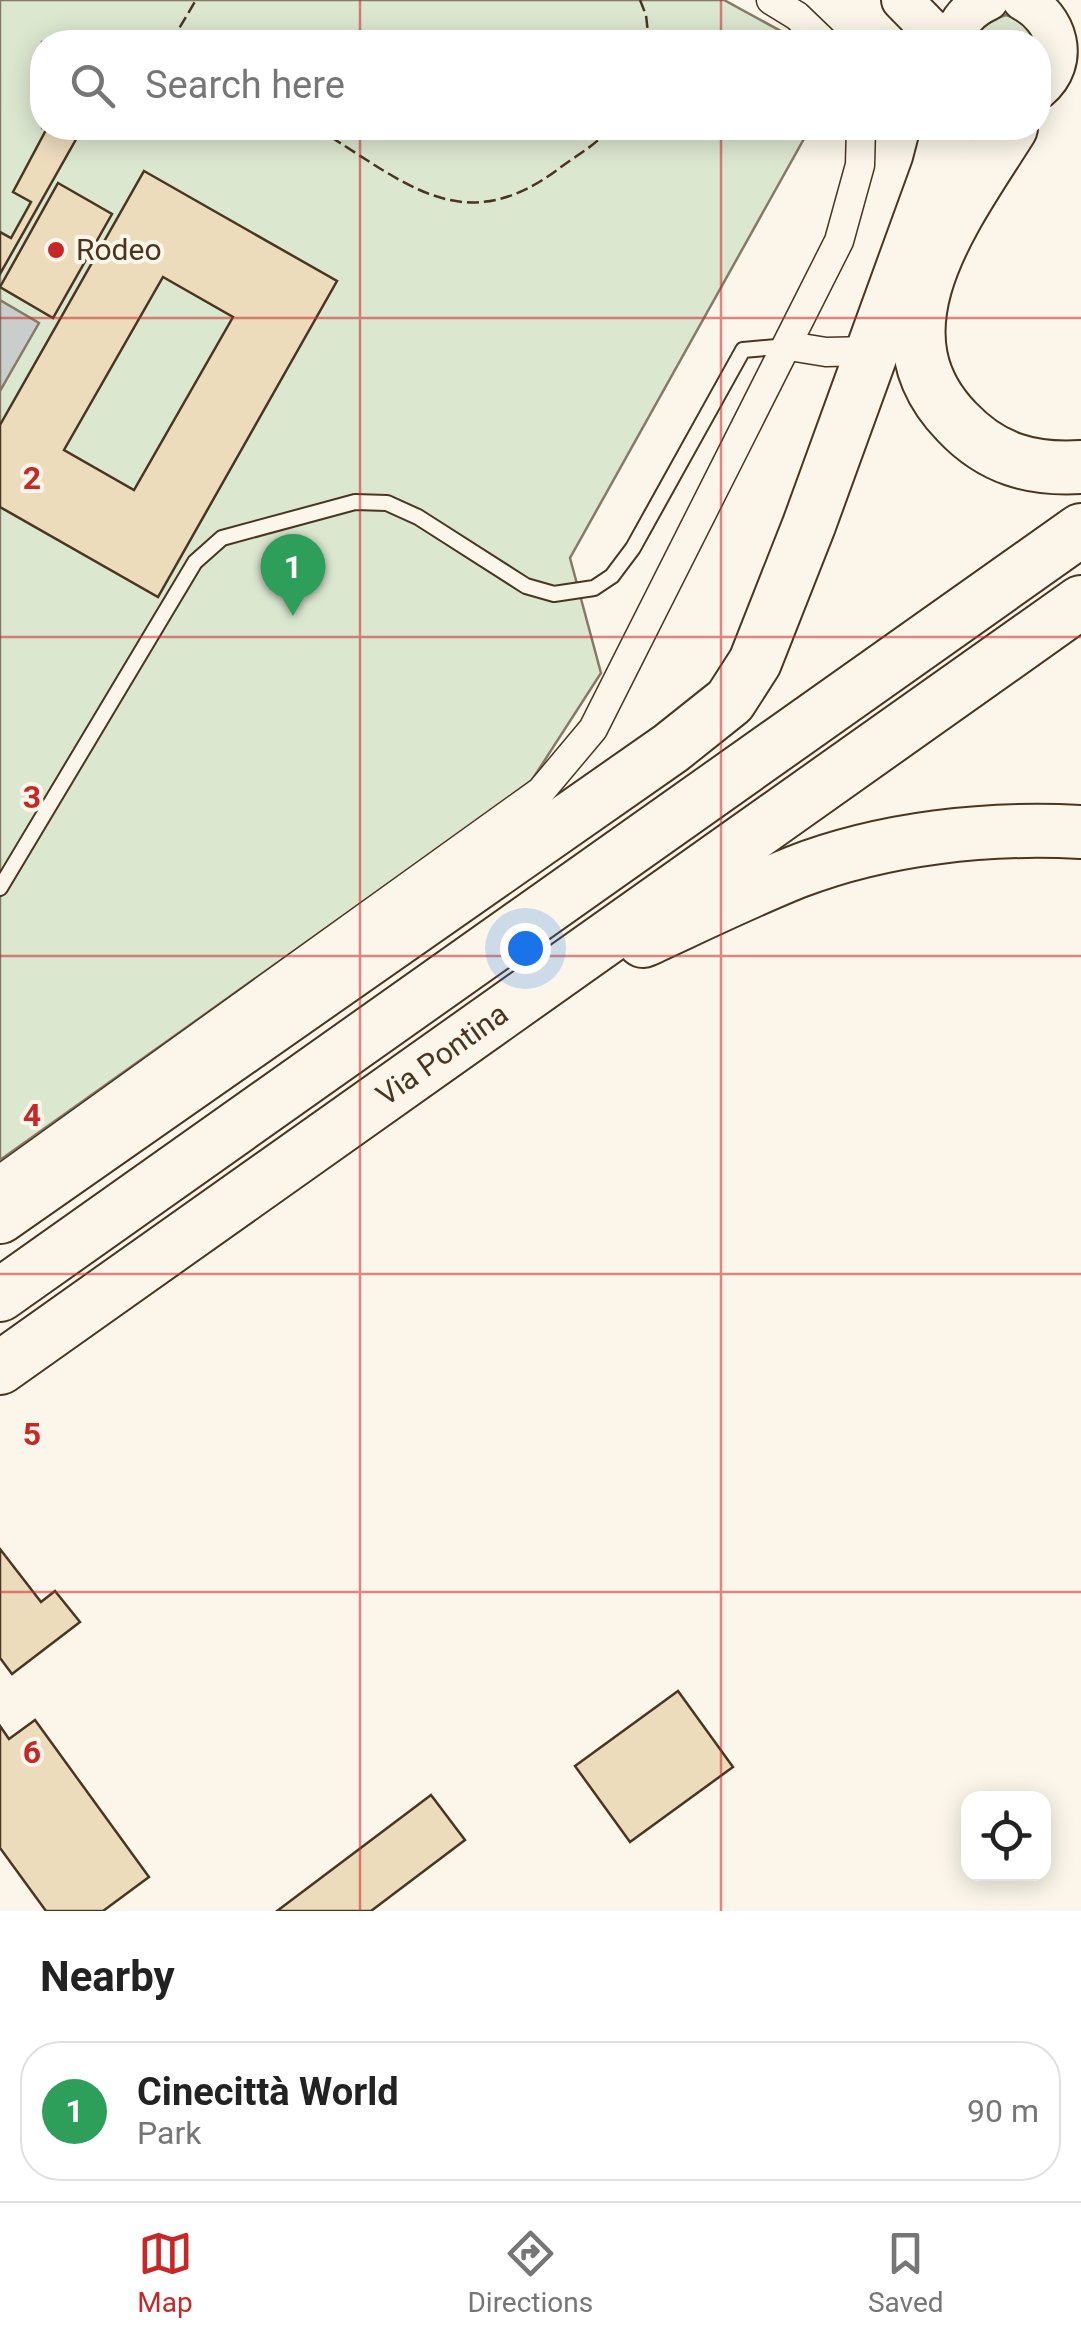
<!DOCTYPE html>
<meta charset="utf-8">
<style>
:root{--surface:#fff;--page:#f6f6f6;--text:#222;--muted:#767676;--line:#e0e0e0;--accent:#c62828}
body{margin:0;font-family:Roboto,sans-serif;background:var(--page);color:var(--text)}
.controls{position:absolute;right:30px;bottom:30px;display:grid;overflow:hidden;border-radius:20px;box-shadow:0 5px 25px #0003}
.controls button{width:90px;height:90px;display:grid;place-items:center;padding:0;border:0;border-bottom:2px solid var(--line);background:var(--surface);color:var(--text);font:50px sans-serif}
.you{position:absolute;left:525px;top:948px;width:35px;height:35px;margin:-25px;border:8px solid #fff;border-radius:50%;background:#1a73e8;box-shadow:0 0 0 15px #1a73e833}
.badge{display:grid;place-items:center;width:65px;height:65px;border-radius:50%;background:var(--accent);color:#fff;font-size:32px;font-weight:700}
.pin{position:absolute;translate:-50% -82px;filter:drop-shadow(0 2px 5px #0008)}
.pin::after{content:'';position:absolute;top:52px;width:35px;height:30px;background:inherit;clip-path:polygon(0 0,100% 0,50% 100%)}
.list{margin:0;padding:0;list-style:none}
h2{display:flex;justify-content:space-between;align-items:center;height:130px;margin:0;padding:0 40px;font-size:42px}
h2 small{font-size:32px;font-weight:400;color:var(--muted)}
.list li{display:grid;grid-template-columns:65px 1fr auto;gap:30px;align-items:center;box-sizing:border-box;height:140px;margin:0 20px 20px;padding:0 20px;border:2px solid var(--line);border-radius:40px}
.list b{display:block;font-size:38px;white-space:nowrap}
.list p{margin:0;font-size:32px;white-space:nowrap;color:var(--muted)}
.list em{font-size:32px;font-style:normal;color:var(--muted)}
.icon{flex:none;width:55px;height:55px;fill:none;stroke:currentColor;stroke-width:2;stroke-linecap:round;stroke-linejoin:round}
.map{position:relative;flex:none;width:1081px;height:1911px;overflow:hidden}
.search{position:absolute;background:var(--surface);box-shadow:0 5px 25px #0003;left:30px;right:30px;top:30px;height:110px;display:flex;align-items:center;gap:25px;box-sizing:border-box;padding:0 35px;border-radius:40px;color:var(--muted);font-size:38px}
.sheet{height:290px;background:var(--surface)}
nav{display:flex;justify-content:space-around;align-items:center;box-sizing:border-box;height:140px;border-top:2px solid var(--line);background:var(--surface);font-size:28px;color:var(--muted)}
nav a{display:grid;justify-items:center;gap:5px}
nav .on{color:var(--accent)}
.map>svg:first-child{display:block}
.green{fill:#dce7d0;stroke:#887966;stroke-width:2.5}
.water{fill:#c9cecd;stroke:#887966;stroke-width:2.5}
.building{fill:#ecdcbc;stroke:#4a3520;stroke-width:2.5;fill-rule:evenodd}
.lines{fill:none;stroke-linecap:round;stroke-linejoin:round}
.lane-casing{stroke:#4a3520;stroke-width:18}
.street-casing{stroke:#4a3520;stroke-width:31}
.secondary-casing{stroke:#4a3520;stroke-width:44}
.highway-casing{stroke:#4a3520;stroke-width:56}
.lane{stroke:#fbf6e9;stroke-width:14}
.street{stroke:#fbf6e9;stroke-width:28}
.secondary{stroke:#fbf6e9;stroke-width:40}
.highway{stroke:#fbf6e9;stroke-width:52}
.fence{stroke:#4a3520;stroke-width:2.5;stroke-dasharray:12 5;stroke-linecap:butt}
.grid{fill:none;stroke:#c62828;stroke-width:2.5;stroke-opacity:0.55}
.poi-dot{fill:#c62828;stroke:#fbf6e9;stroke-width:4}
.labels{text-anchor:middle;stroke-width:8;stroke-linejoin:round;paint-order:stroke}
.poi-label{font-size:30px;fill:#4a3520;stroke:#fbf6e9;text-anchor:start}
.street-label{font-size:30px;fill:#4a3520;stroke:#fbf6e9}
.grid-label{font-size:32px;text-anchor:middle;font-weight:bold;fill:#c62828;stroke:#fbf6e9;stroke-width:8;stroke-linejoin:round;paint-order:stroke}
</style>
<div class="map">
<svg width="1081" height="1911" viewBox="0 0 1081 1911">
<rect width="100%" height="100%" fill="#fbf6e9"/>
<path class="green" d="M 0,0 L 724,0 L 801,42 L 42,42 L 42,128 L 810,128 L 570,558 L 601,673 L 530,783 L 0,1160 Z
M 1006,15 L 1026,22 L 1038,42 L 974,42 L 986,22 Z"/>
<path class="water" d="M 0,300 L 39,323 L 0,391 Z"/>
<path class="building" d="M 54,128 L 68,128 L 79,134 L 0,274 L 0,232 L 11,238 L 31,202 L 13,192 L 46,130 L 51,133 Z
M 144,171 L 337,281 L 158,597 L 0,507 L 0,425 ZM 163,277 L 233,317 L 134,490 L 64,450 Z
M 58,183 L 112,214 L 53,318 L 0,287 Z
M 0,1549 L 41,1602 L 55,1591 L 80,1622 L 12,1674 L 0,1658 Z
M 678,1691 L 733,1767 L 630,1842 L 575,1766 Z
M 35,1720 L 149,1877 L 103,1911 L 46,1911 L 0,1848 L 0,1726 L 9,1739 Z
M 431,1795 L 465,1840 L 371,1911 L 277,1911 Z"/>
<g class="lines">
<g class="lane-casing">
<path id="lane" d="M 0,888 L 195,562 L 222,538 L 355,502 L 387,503 L 418,517 L 526,586 L 554,594 L 594,588 L 612,576 L 633,548 L 743,350 L 788,346"/>
</g>
<g class="street-casing">
<path id="street" d="M 771,0 L 797,16 L 824,42
M 789,346 L 826,352 L 872,351
M 0,1180 L 541,791 L 593,729 L 839,241 L 860,165 L 861,128"/>
</g>
<g class="secondary-casing">
<path id="secondary" d="M 902,0 L 943,42
M 1023,0 C 1057,18 1071,61 1038,89
M 954,42 C 957,21 969,9 988,0"/>
</g>
<g class="highway-casing">
<g id="highway">
<path d="M 1011,128 C 958,213 866,329 957,422 C 992,459 1031,470 1081,467"/>
<path d="M 643,941 C 693,918 744,893 796,872 C 884,838 987,827 1081,832"/>
<path d="M 0,1217 L 671,748 L 730,701 L 755,662 L 809,525 L 938,170 L 949,128"/>
<path d="M 0,1295 L 1081,530"/>
<path id="s1" d="M 0,1368 L 1081,602"/>
</g>
</g>
<use href="#lane" class="lane"/>
<use href="#street" class="street"/>
<use href="#secondary" class="secondary"/>
<use href="#highway" class="highway"/>
<path class="fence" d="M 640,0 L 646,15 L 649,42
M 171,42 L 196,0
M 118,128 L 125,132 L 137,128
M 316,128 C 405,181 462,243 561,167 C 577,155 598,144 609,128
M 79,134 L 90,128"/>
</g>
<path class="grid" d="M 360,0 L 360,42M 721,0 L 721,42M 360,128 L 360,1911M 721,128 L 721,1911M 0,318 L 1081,318M 0,637 L 1081,637M 0,956 L 1081,956M 0,1274 L 1081,1274M 0,1592 L 1081,1592"/>
<circle class="poi-dot" cx="56" cy="250" r="10"/>
<g class="labels">
<g class="poi-label">
<text x="76" y="260">Rodeo</text>
</g>
<g class="street-label">
<text dy="10" stroke="none"><textPath href="#s1" startOffset="542">Via Pontina</textPath></text>
</g>
</g>
<g class="grid-label">
<text x="32" y="489">2</text>
<text x="32" y="808">3</text>
<text x="32" y="1126">4</text>
<text x="32" y="1445">5</text>
<text x="32" y="1763">6</text>
</g>
</svg>
<div class="controls">
<button><svg class="icon" aria-label="locate" viewBox="0 0 24 24"><circle cx="12" cy="12" r="6"/><path d="M12 2v4M12 18v4M2 12h4M18 12h4"/></svg></button>
</div>
<div class="you"></div>
<div class="pin badge" style="left:293px;top:616px;background:#2e9e5b">1</div>
<div class="search"><svg class="icon" aria-label="search" viewBox="0 0 24 24"><circle cx="10" cy="10" r="6"/><path d="M15 15l6 6"/></svg>Search here</div>
</div>
<section class="sheet">
<h2>Nearby<small></small></h2>
<ul class="list">
<li><span class="badge" style="background:#2e9e5b">1</span><div><b>Cinecittà World</b><p>Park</p></div><em>90 m</em></li>
</ul>
</section>
<nav>
<a class="on"><svg class="icon" aria-label="map" viewBox="0 0 24 24"><path d="M3 6l6-2 6 2 6-2v14l-6 2-6-2-6 2zM9 4v14M15 6v14"/></svg>Map</a>
<a><svg class="icon" aria-label="directions" viewBox="0 0 24 24"><path d="M12 3l9 9-9 9-9-9zM9 14v-3h6M13 9l2 2-2 2"/></svg>Directions</a>
<a><svg class="icon" aria-label="saved" viewBox="0 0 24 24"><path d="M7 4h10v16l-5-4-5 4z"/></svg>Saved</a>
</nav>
